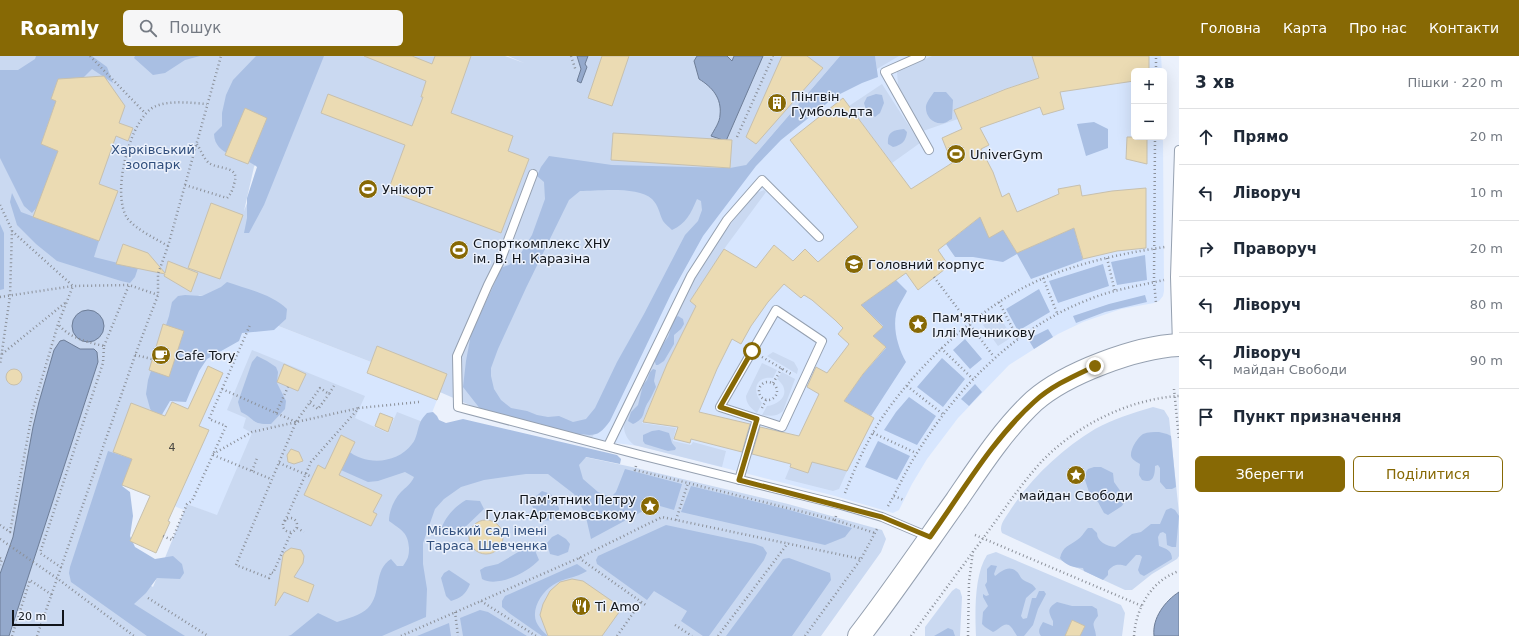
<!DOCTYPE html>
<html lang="uk">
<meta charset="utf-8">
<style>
:root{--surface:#fff;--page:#f6f6f7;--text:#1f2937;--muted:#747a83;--line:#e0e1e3;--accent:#876905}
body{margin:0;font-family:"DejaVu Sans",sans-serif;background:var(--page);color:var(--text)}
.controls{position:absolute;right:12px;top:12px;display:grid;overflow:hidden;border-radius:6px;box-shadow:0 4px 16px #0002}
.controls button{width:36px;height:36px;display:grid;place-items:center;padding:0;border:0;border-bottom:1px solid var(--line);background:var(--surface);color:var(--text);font:20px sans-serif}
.scale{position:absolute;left:12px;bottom:10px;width:52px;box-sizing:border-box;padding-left:4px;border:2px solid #11151b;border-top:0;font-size:11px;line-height:14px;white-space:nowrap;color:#11151b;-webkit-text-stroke:3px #ebf1fc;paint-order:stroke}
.stop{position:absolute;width:12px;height:12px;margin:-9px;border:3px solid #876905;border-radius:50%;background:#fff}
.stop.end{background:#876905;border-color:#fff;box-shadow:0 1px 4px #0008}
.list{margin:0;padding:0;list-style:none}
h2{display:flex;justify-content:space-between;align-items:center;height:52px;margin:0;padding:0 16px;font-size:17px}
h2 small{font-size:13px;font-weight:400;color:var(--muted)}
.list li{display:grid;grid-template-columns:26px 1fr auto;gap:12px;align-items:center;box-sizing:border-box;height:56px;padding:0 16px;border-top:1px solid var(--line)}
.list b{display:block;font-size:15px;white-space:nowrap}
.list p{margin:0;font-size:13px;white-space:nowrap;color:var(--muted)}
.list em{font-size:13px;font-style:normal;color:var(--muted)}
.actions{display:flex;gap:8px;padding:12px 16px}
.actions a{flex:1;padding:9px 0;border:1px solid var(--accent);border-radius:6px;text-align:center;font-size:14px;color:var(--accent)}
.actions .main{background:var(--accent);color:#fff}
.icon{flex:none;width:22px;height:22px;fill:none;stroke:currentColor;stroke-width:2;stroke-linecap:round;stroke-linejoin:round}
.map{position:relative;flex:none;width:1179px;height:580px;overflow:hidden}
header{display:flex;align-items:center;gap:24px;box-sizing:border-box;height:56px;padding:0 20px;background:var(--accent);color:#fff}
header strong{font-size:19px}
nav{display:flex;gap:22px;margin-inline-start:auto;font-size:14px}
.search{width:280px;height:36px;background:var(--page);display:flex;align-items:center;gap:10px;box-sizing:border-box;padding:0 14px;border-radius:6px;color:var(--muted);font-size:15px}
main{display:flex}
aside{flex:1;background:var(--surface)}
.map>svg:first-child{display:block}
.built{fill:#d7e6fe}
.green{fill:#cad9f1}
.forest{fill:#a9bfe3;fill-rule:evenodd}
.water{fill:#94a9cc;stroke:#6d7d97}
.building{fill:#ebdbb3;stroke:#c7c0ae}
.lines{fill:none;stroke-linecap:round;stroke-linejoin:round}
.service-casing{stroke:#95a0b0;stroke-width:10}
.secondary-casing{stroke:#95a0b0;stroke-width:24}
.path{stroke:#8b9099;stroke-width:2.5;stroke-dasharray:1 3;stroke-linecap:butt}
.service{stroke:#fff;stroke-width:8}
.secondary{stroke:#fff;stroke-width:22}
.route{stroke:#876905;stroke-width:5}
.labels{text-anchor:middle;stroke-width:3;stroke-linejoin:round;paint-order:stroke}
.number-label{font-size:11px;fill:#484641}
.poi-label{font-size:13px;fill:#11151b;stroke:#ebf1fc;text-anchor:start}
.park-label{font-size:13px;fill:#314f7d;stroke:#ebf1fc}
</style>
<header>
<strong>Roamly</strong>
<div class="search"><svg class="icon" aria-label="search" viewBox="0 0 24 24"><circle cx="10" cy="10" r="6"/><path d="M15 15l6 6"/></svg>Пошук</div>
<nav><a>Головна</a><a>Карта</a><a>Про нас</a><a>Контакти</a></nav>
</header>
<main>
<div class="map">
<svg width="1179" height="580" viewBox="0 0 1179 580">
<rect width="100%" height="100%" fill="#ebf1fc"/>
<path class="built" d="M 840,0 L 1161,0 L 1162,15 L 1134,15 L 1134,81 L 1163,81 L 1164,235 L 1163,240 L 1159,245 L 1154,247 L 1121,253 L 1083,266 L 1058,278 L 1009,309 L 958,362 L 927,403 L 912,428 L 899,454 L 893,457 L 835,440 L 639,390 L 591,384 L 648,265 L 701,165 Z
M 199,239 L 371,306 L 367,317 L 437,344 L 428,367 L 236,467 L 187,448 L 184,454 L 122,429 Z"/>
<path class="green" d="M 0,0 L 302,0 L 254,111 L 244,155 L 304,0 L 505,0 L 524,7 L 508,0 L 840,0 L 746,109 L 701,165 L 591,384 L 481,354 L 371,306 L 199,239 L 184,275 L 162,319 L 98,500 L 153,531 L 187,448 L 217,459 L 252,377 L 243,372 L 246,362 L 227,354 L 252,294 L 365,340 L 355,362 L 388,377 L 397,356 L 428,368 L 632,411 L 788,448 L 882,474 L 886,483 L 881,496 L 821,580 L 0,580 Z
M 875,0 L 899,0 L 877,13 Z
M 932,0 L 1032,0 L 1039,25 C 1010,27 982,43 954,54 L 958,63 L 923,75 L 898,29 L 897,15 Z
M 882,28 L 920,87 L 892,107 L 849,50 Z
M 764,134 L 766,136 L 724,193 L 690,245 L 696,249 L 695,253 L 667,308 L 642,367 L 676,372 L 673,385 L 691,389 L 693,386 L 726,395 L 722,411 L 634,389 C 624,381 623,373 624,361 L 668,266 L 702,207 L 720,182 L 754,138 Z
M 998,258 L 1012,281 L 998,290 L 983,269 Z
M 773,296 L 794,306 L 798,313 L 797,318 L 767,300 Z
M 762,307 L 777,314 L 773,322 C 756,319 751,335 762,347 L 757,357 C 751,352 746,348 746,340 Z
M 782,316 L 795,323 L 783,355 C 777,361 770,360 762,359 L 767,350 C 782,348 792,335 777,323 Z
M 1153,351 L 1164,354 L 1169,362 L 1179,457 L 1179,500 L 1177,503 L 1152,518 L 1132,534 L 1125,534 L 1002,477 C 998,469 1007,460 1011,453 C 1032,421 1062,393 1095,373 C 1113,363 1133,357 1153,351 Z
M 812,406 L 847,415 L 839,433 L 833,435 L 785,423 L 790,411 L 808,417 Z
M 996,496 L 1121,549 L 1125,557 L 1122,580 L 976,580 C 975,557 974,519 987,499 Z
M 956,532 L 960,534 L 962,541 L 960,580 L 925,580 L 925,571 L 952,535 Z"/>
<path class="forest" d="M 36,0 L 92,0 L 107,11 L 113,27 L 92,13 L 54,51 L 42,85 L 58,95 L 38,150 L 32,157 L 24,150 L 0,102 L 0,14 L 18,14 L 35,3 Z
M 135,0 L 200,0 L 185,4 L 165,17 L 153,19 L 134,2 Z
M 256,0 L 324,0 L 264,149 L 249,177 L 244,177 L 247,162 L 247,142 L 257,111 C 243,99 215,101 214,78 L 222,70 L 222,57 L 226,39 L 233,24 Z
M 840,0 L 875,0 L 878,21 L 862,27 L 836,40 L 781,84 L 756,110 L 703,180 L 671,238 L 610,365 C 599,380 596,380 577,378 L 481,354 L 463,331 L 466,305 L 471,278 L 497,222 L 500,212 L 509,209 L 521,197 L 532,179 L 545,143 L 544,126 L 537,120 L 541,111 L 549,100 L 612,109 L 730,112 L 746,109 ZM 580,135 C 598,135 638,130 652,143 C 659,150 659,157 663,165 C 665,168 669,171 672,174 C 686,168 691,157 697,143 L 701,145 L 702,154 L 698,165 L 685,179 L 644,258 L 617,306 L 595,352 L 586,363 L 573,366 L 559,360 L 548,361 L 537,359 L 527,355 L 511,352 L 501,344 L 494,333 L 491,320 L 491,312 L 498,293 L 526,232 L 569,144 Z
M 934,36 L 946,36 L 953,44 L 952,63 C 949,64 946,67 944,67 C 933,69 925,60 926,50 C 927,45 931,41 934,36 Z
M 876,38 L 882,39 L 884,47 L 880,57 L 875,61 L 866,54 L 864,47 L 867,41 Z
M 1094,66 L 1108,73 L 1108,92 L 1086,100 L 1077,68 Z
M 904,73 L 907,76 C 906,85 902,89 893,91 L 888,88 C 887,76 893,74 904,73 Z
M 12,137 L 21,156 L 99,185 L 94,201 L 138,212 L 135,221 L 130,227 L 121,225 L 57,205 L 36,188 L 17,169 L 10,146 Z
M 980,161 L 1003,174 L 1017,197 L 1074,172 L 1083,204 L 1031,223 L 1017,198 L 1003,206 L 973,201 L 955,201 L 946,188 Z
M 0,168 L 4,177 L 4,233 L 0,234 Z
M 1145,199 L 1147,224 L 1117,229 L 1111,206 Z
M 1103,208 L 1109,230 L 1058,247 L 1049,225 Z
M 896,224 L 907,235 C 904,242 897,251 896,258 C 893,274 898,292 906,306 L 871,360 L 844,345 L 863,318 L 886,292 L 873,280 L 883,270 L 861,249 Z
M 227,226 C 247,233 271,238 287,253 L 286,263 L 274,274 L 242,277 L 239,285 L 207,303 L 199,315 L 186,346 L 170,345 L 160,362 L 151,356 L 146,338 L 148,324 L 169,260 L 172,246 L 178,240 L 185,239 L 202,240 L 221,231 Z
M 1039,233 L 1050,256 L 1018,275 L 1006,253 Z
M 1145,239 L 1147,246 L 1105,256 L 1076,267 L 1073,260 L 1109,248 Z
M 678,260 L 683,263 L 684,268 L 681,273 L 674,279 L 674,288 L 664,305 L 658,309 L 656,309 C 651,299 663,289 668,281 C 672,273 669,265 678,260 Z
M 1048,273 L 1053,281 L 1034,293 L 1028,283 Z
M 965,283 L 982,303 L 970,313 L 953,294 Z
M 257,300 L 267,305 L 276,311 L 278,316 L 277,327 L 286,345 L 285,353 L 271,368 C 250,368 257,364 241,356 L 238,346 L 252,306 Z
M 942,302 L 965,323 L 943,351 L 917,331 Z
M 653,313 L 656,314 L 654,325 L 656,331 C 653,337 651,342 647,348 C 642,357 646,362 633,368 L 628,365 L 631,356 L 638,349 L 643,329 L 647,324 L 650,316 Z
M 975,328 L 982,336 L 969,350 L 961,343 Z
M 909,341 L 936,360 L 917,389 L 884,374 L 896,356 Z
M 433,356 L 437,360 L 439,364 L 446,367 L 463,363 L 617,399 L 621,403 L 620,408 L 586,401 L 579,409 L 583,423 L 598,436 L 611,441 L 616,436 L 625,413 L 682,428 L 674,454 L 660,450 L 658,444 L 642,448 L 643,455 L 591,483 L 585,457 L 574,438 L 548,418 L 526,418 L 484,424 L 461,431 L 444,443 L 435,453 L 423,487 L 423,508 L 427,533 L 426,561 L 382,580 L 288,580 L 291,579 L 318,557 L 337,566 C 347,563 361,559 368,552 C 382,538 373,514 391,503 L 397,510 L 403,510 C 408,503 409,500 409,492 C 408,476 401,474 389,465 C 389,455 394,443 401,436 C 406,431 411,428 414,421 L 405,416 L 378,425 L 368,426 L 334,411 L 347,394 C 366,410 397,408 412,388 C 417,382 417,374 420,367 C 421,364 424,360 427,357 Z
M 659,374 L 669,377 L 672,387 L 676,392 L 675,394 L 668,395 L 645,388 L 643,385 L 643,379 L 652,375 Z
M 1159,376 L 1167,378 L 1171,380 L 1176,431 L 1172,433 L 1166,433 L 1160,426 L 1160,412 L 1158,409 L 1155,410 C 1155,420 1153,428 1142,424 L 1139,419 L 1140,408 C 1137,406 1132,404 1131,400 C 1130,393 1138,381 1143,378 C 1148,376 1154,376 1159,376 Z
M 878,385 L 910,400 L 897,424 L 865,411 Z
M 108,395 L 132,403 L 122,430 L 130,436 L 133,460 L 130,480 L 135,491 L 155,503 L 173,500 L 182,508 L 184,517 L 180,523 L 157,522 L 146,537 L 134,548 L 185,580 L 147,580 L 71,526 L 69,517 L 70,511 Z
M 1094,411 L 1101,411 L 1113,417 L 1114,426 L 1126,443 L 1122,450 L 1108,459 L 1104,457 L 1098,446 L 1090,439 L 1085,424 L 1086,416 L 1088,413 Z
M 691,430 L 786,453 L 852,472 L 845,481 L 825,489 L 681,456 Z
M 542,435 L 551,438 L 559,452 L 558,461 C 542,470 537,461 531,447 L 535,441 Z
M 466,444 L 480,445 L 484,453 L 459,477 L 449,480 L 440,476 C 445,461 453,452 466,444 Z
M 1171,452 L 1175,454 L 1179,460 L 1176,491 L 1172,491 L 1167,489 L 1166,478 L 1163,476 L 1160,477 L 1158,481 L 1159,490 C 1166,493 1172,494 1172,503 L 1144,520 L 1140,518 L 1138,514 L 1142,501 L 1140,499 L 1136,499 L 1126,510 C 1118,508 1114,508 1108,515 L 1108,519 L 1103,524 L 1084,515 L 1083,512 C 1074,512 1065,509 1060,502 C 1063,490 1069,490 1077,484 C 1082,481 1084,476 1088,472 L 1092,472 L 1097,477 C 1097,486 1107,490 1115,491 L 1132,478 L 1141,476 L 1151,468 L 1160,468 L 1166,454 Z
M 666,469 L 755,488 L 763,491 L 767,497 L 764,504 L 709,580 L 703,580 L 681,565 L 687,555 L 654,535 L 647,544 L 597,508 L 596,504 L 598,500 Z
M 558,478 L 566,483 L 570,488 L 568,496 L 558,500 L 550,498 L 547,487 L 552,481 Z
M 525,492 L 534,492 L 539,504 C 528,516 498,532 482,523 L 480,514 L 485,511 L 498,508 Z
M 789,502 L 830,517 L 831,524 L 792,580 L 726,580 L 783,503 Z
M 577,508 L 587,515 C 576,522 563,522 553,529 C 543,535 534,549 535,560 C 535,568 543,576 548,580 L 542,580 L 509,557 L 502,551 L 502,545 L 505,540 Z
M 991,509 L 997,510 L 994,518 L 995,520 C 1002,515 1008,509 1016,515 C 1019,517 1020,521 1022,523 C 1028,528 1031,525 1036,533 L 1026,542 L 1021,560 L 1023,563 L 1027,562 L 1032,542 L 1036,542 L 1039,535 L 1044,535 L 1046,538 L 1038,553 L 1033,569 L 1024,580 L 1017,580 C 1015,577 1013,573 1011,571 C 1005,564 999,574 993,576 L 985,571 L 982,568 L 983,556 L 988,550 L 983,541 L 983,538 L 986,540 L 989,539 L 985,529 L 987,526 L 987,513 Z
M 449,514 L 470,528 C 466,538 461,542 451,545 L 446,540 L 441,522 L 444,517 Z
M 1057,546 L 1072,550 L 1092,550 L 1097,553 L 1098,560 C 1090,570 1095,569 1096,580 L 1041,580 C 1037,575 1040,571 1043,566 L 1053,570 L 1053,565 C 1048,556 1047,552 1057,546 Z
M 480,554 L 488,556 L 527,580 L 463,580 L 460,562 Z
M 449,567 L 451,580 L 417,580 Z
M 948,572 L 953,574 L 955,580 L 934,580 Z"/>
<path class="water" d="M 577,0 L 588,0 L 585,8 L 587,11 L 581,27 L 577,25 L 581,13 Z
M 697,0 L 727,0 L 732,5 L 734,0 L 763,0 L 726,85 L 711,80 C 714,74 720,66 720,59 C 722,42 712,31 699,23 L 694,5 Z
M72 270a16 16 0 1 1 32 0a16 16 0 1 1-32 0Z
M 64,284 L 80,293 L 94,293 L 97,296 L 98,306 L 9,580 L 0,580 L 0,518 L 13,481 L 33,371 L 39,346 L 54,294 L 60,285 Z
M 1179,536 L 1179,580 L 1154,580 C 1152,562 1165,545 1179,536 Z"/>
<path class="building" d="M 364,0 L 412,0 L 432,8 L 435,0 L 471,0 L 451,57 L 513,80 L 508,95 L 529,103 L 501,177 L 388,135 L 405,89 L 321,57 L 328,38 L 412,70 L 423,41 L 421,41 L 426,25 Z
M 602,0 L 629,0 L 612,50 L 588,42 Z
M 782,0 L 807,0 L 823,12 L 756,88 L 746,81 Z
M 1032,0 L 1149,0 L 1149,15 L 1134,15 L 1134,25 L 1060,36 L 1064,53 L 1043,59 L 1040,51 L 980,72 L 989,89 L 981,93 L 993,116 L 1002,141 L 1009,137 L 1017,156 L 1059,138 L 1058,133 L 1080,129 L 1082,140 L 1112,135 L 1146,132 L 1146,192 L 1117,195 L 1083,203 L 1074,172 L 1017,197 L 1003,174 L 989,182 L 980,161 L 938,194 L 949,210 L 918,234 L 906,217 L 861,249 L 883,271 L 873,280 L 886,291 L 863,318 L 844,345 L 874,362 L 847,415 L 812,406 L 808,417 L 790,411 L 791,408 L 752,398 L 760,371 L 799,380 L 819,338 L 807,331 L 816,311 L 827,317 L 849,288 L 838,278 L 843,272 L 835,264 L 812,244 L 804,239 L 801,242 L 784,228 L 768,246 L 751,270 L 741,288 L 732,283 L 717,313 L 699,356 L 750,368 L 742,396 L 691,383 L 690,387 L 674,383 L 678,371 L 643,366 L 667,308 L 696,250 L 690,245 L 724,193 L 756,212 L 774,189 L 793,205 L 805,193 L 818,206 L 858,171 L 790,84 L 843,42 L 911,133 L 952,107 L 942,82 L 962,73 L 954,54 L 1006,33 L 1039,22 Z
M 104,20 L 125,50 L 119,67 L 133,72 L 128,85 L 116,80 L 99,128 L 118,135 L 99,185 L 33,161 L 58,95 L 41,88 L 56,45 L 51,43 L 58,23 Z
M 245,52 L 267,62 L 248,108 L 225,99 Z
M 613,77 L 732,84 L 730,112 L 611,104 Z
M 1127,81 L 1147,81 L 1147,108 L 1126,103 Z
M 211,147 L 243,159 L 220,223 L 188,212 Z
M 123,188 L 148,197 L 165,217 L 168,205 L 198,217 L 191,236 L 164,220 L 165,218 L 116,208 Z
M 163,268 L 184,275 L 169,321 L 149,314 Z
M 377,290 L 447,318 L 437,344 L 367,317 Z
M 284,308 L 306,318 L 298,335 L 277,326 Z
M 208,310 L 223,317 L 199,370 L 209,374 L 168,465 L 170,466 L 156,497 L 130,485 L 150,440 L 122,429 L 132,403 L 113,396 L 131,347 L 165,360 L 172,346 L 188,353 Z
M6 321a8 8 0 1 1 16 0a8 8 0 1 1-16 0Z
M 380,357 L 393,362 L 388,376 L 375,370 Z
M 341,379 L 355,386 L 339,419 L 382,439 L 373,456 L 377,458 L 371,470 L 304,439 L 318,409 L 325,413 Z
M 291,393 L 299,396 L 303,405 L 294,408 L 288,406 L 287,399 Z
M469 481a17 17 0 1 1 34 0a17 17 0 1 1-34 0Z
M 291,492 L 301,494 L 304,500 L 303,507 L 294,521 L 314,529 L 308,546 L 284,536 L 275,550 L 283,499 L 285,496 Z
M 572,523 L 583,525 L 622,552 L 602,580 L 548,580 L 540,559 L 543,548 L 550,535 L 560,526 Z
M 1072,564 L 1085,570 L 1080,580 L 1065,580 Z"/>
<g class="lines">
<g class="service-casing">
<path id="service" d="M 921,0 L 885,16 L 929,94
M 533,118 L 501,203 L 488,229 L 457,300 L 458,351 L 640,399 L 841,449 L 882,461 L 929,481
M 776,254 L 822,285 L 782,371 L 720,351 Z
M 1177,289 L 1175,221 L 1179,94
M 608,390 L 691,220 L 727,164 L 762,124 L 819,181
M 739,424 L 757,363"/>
</g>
<g class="secondary-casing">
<path id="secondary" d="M 859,580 C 893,536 924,490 956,445 C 980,410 1003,374 1034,345 C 1066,317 1136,291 1179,289"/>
</g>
<path class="path" d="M 90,0 L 145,57
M 571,0 L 576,15
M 1156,15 L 1156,0
M 737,81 L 773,0
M 1155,81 L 1154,226 L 1156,247
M 185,129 L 227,142 C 231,138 233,133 234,128 C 241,109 219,114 209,107 C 204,103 200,93 197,88
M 0,149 L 12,174 L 10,240 L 0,309
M 12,175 L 73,230 L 58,268
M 168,190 C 155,182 138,175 128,163 C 110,140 130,60 156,50 C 171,44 192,47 207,48
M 1107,202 L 1115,236
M 934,221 L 994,301
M 1043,222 L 1057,257
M 0,241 L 73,230 L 129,229 L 158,239
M 999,246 L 1018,283
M 104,290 L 129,229
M 941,292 L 973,323
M 2,298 L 65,247
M 135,299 L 152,303
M 762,301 L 793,319
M759 335a9 9 0 1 1 18 0a9 9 0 1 1-18 0Z
M 773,327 L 782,312
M 907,330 L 944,359
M 222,333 L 296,366
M 1174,333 L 1179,383
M 310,347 L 318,353 L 329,338
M 762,352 L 766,344
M 276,357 L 288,331
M 873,377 L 916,397
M 213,398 L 252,376 L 359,352
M 213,399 L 271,423
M 279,407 L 312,421
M 636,410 L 635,414 L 688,427
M 252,415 L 257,402
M 845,437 C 856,409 869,380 886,356 C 923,304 985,246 1044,222 C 1082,206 1124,197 1165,191
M 894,440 L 904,444
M 888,450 C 898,433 906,414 917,397 C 957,332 1013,274 1085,245 C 1110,234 1138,230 1164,224
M 836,460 L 835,464 L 875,477
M283 469a7 7 0 1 1 14 0a7 7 0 1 1-14 0Z
M 676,464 L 688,427 L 835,464
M 285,465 L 311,406 L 359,352 L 419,346
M 0,469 L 10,476 L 33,353 L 58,268 C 69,282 87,286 104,290 L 103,307 L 40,497 L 62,512
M 297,472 L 304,476
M 291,477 L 273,517 L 271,516 L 269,522 L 236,509 L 296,366 L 320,332 L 329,338 L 334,330
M 975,479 L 1142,550
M 163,480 L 172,484 L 187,448 L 192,445 L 226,370 L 209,363 L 250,269
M 0,483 L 58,523 L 134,580
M 0,502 L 2,503 L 0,509
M 579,502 L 647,550
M 148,542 L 208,580
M 481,545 L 536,580
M 455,556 L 458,580
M 675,569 L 692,580
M 12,580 L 30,524 L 52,539
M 37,580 L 137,294 L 158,239 L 158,218 L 168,190 L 221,0
M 401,580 L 579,502 L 662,461 L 861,503
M 617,580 L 641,546
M 718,580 L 788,487
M 805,580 L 861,503 L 877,473
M 911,580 C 938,543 965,507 992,470 C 1008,448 1023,426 1042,405 C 1077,369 1129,343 1179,340
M 968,580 L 969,526 L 973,495
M 1134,580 C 1136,552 1151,525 1179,515"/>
<use href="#service" class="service"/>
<use href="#secondary" class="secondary"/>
</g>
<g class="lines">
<path class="route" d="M 752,295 L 720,351 L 757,363 L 739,424 L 882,461 L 930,481 C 963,435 992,384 1034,346 C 1051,330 1074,320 1095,310"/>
</g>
<defs>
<g id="building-disc" transform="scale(1)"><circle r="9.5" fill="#876905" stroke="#ebf1fc"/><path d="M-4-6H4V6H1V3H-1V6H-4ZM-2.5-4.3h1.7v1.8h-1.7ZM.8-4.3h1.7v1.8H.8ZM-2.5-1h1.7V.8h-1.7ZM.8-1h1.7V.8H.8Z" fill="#fff"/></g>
<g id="stadium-disc" transform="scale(1)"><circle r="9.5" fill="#876905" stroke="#ebf1fc"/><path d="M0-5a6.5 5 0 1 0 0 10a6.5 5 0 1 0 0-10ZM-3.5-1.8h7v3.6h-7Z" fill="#fff"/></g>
<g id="university-disc" transform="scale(1)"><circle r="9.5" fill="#876905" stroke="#ebf1fc"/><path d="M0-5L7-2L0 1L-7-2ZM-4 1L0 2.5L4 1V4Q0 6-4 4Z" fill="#fff"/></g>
<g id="sight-disc" transform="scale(1)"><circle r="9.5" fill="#876905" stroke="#ebf1fc"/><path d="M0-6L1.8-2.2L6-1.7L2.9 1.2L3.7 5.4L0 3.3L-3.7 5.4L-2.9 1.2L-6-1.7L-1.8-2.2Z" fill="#fff"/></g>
<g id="cafe-disc" transform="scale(1)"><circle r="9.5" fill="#876905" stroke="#ebf1fc"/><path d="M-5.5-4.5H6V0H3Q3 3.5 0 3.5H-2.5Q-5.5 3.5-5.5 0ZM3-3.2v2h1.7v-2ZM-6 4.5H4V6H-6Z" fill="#fff"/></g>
<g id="restaurant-disc" transform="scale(1)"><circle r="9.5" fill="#876905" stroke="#ebf1fc"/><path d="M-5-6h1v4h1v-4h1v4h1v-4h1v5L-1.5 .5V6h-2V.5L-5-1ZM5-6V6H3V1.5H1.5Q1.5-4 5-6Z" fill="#fff"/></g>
</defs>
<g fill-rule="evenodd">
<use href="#building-disc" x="777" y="47"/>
<use href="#stadium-disc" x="956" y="98"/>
<use href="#stadium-disc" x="368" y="133"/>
<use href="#stadium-disc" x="459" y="194"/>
<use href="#university-disc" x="854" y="208"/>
<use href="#sight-disc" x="918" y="268"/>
<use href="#cafe-disc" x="161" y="299"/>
<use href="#sight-disc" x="1076" y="419"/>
<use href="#sight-disc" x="650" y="450"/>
<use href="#restaurant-disc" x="581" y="550"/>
</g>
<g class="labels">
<g class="number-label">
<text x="172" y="395">4</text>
</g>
<g class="poi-label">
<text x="791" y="45">Пінгвін<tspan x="791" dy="15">Гумбольдта</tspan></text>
<text x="970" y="103">UniverGym</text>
<text x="382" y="138">Унікорт</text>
<text x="473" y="192">Спорткомплекс ХНУ<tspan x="473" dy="15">ім. В. Н. Каразіна</tspan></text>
<text x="868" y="213">Головний корпус</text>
<text x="932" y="266">Пам'ятник<tspan x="932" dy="15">Іллі Мечникову</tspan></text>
<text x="175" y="304">Cafe Tory</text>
<text x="1076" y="444" text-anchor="middle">майдан Свободи</text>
<text x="636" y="448" text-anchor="end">Пам'ятник Петру<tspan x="636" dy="15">Гулак-Артемовському</tspan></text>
<text x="595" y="555">Ti Amo</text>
</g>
<g class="park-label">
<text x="153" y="98">Харківський<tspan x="153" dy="15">зоопарк</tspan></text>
<text x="487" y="479">Міський сад імені<tspan x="487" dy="15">Тараса Шевченка</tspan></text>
</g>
</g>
</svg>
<div class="controls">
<button>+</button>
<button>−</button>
</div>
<div class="scale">20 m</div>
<div class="stop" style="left:752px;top:295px"></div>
<div class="stop end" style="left:1095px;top:310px"></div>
</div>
<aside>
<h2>3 хв<small>Пішки · 220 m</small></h2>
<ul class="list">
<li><svg class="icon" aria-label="ahead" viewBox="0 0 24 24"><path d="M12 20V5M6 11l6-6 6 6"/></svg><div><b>Прямо</b></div><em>20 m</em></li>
<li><svg class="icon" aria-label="left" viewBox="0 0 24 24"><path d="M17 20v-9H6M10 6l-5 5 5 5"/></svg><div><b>Ліворуч</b></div><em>10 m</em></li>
<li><svg class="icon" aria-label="right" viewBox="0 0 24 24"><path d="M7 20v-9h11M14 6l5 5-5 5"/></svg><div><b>Праворуч</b></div><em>20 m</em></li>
<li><svg class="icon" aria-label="left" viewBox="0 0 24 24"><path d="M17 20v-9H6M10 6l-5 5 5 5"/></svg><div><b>Ліворуч</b></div><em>80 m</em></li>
<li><svg class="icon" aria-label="left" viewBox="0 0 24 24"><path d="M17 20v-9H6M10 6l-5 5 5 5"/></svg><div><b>Ліворуч</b><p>майдан Свободи</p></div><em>90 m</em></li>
<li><svg class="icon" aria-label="arrive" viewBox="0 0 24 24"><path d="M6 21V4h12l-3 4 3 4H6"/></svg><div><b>Пункт призначення</b></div></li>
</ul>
<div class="actions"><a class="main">Зберегти</a><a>Поділитися</a></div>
</aside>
</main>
